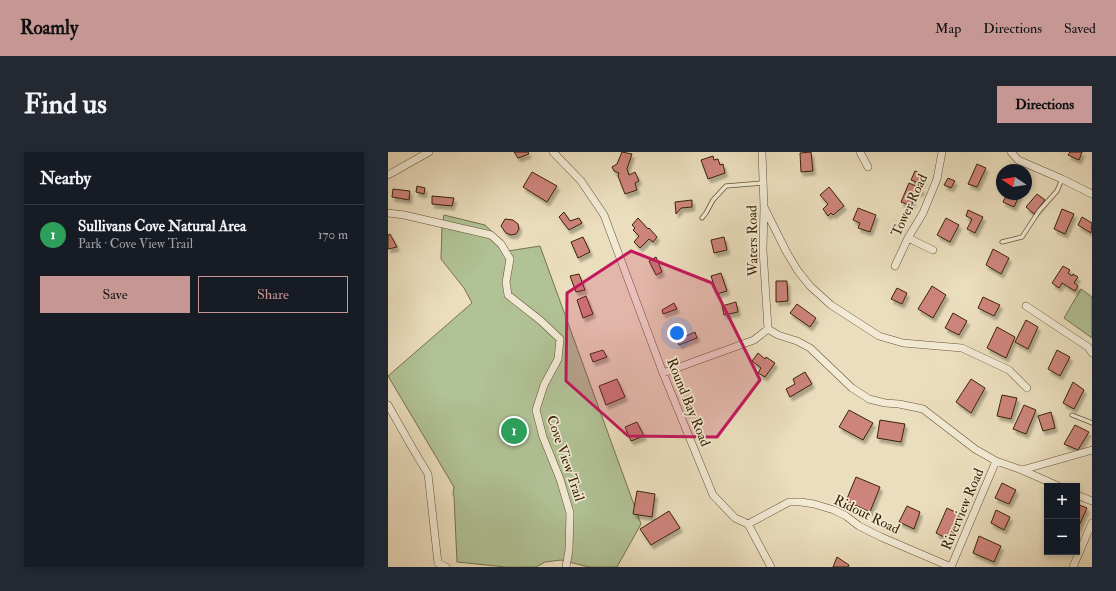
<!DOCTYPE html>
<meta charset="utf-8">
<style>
:root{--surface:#171b24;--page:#242831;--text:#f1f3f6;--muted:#9ea1a6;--line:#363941;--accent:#c59692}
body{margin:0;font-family:"IM FELL Double Pica",serif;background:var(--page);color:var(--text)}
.controls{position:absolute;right:12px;bottom:12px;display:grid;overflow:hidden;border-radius:0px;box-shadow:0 2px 6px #0003}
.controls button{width:36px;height:36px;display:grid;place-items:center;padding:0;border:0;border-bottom:1px solid var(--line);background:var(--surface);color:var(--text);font:20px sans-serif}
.compass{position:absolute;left:608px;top:12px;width:36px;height:36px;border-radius:50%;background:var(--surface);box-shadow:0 2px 6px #0003;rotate:282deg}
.you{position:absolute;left:289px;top:181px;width:14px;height:14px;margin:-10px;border:3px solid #fff;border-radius:50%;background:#1a73e8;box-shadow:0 0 0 6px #1a73e833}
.badge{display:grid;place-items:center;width:26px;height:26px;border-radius:50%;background:var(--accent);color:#fff;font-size:13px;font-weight:700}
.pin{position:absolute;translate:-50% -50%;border:2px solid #fff;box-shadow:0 1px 4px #0006}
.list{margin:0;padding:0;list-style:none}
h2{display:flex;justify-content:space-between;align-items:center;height:52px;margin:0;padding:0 16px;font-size:17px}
h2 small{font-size:13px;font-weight:400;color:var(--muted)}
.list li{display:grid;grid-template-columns:26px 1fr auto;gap:12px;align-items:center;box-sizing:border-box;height:60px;padding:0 16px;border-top:1px solid var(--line)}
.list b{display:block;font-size:15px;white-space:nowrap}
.list p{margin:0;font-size:13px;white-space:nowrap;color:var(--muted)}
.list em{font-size:13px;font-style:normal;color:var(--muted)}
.actions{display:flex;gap:8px;padding:12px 16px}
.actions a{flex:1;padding:9px 0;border:1px solid var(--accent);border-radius:0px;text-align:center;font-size:14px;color:var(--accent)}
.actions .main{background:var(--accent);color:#111}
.map{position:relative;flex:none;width:704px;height:415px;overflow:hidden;border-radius:0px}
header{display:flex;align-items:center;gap:24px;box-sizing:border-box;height:56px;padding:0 20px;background:var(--accent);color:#111}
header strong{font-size:19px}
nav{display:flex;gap:22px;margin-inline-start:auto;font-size:14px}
.intro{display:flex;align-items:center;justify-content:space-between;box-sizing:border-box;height:96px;padding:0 24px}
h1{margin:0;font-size:28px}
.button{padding:10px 18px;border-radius:0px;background:var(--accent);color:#111;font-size:14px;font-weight:700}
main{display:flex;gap:24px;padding:0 24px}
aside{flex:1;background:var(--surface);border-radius:0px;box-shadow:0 2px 6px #0003}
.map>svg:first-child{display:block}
.green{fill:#b1c296;stroke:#76724c}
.building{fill:#cd847d;stroke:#3a2301;filter:url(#shadow)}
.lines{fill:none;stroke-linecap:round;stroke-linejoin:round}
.lane-casing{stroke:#665230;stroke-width:5}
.street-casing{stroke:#665230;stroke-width:8}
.lane{stroke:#f2ead5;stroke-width:3.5}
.street{stroke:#f2ead5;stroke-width:7}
.marked{fill:#c2185b;fill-opacity:0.2;stroke:#c2185b;stroke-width:3;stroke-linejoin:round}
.labels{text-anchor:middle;stroke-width:3.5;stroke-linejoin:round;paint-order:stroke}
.street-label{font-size:14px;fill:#3a2301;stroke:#f2ead5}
</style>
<header>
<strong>Roamly</strong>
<nav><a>Map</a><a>Directions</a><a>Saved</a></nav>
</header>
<div class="intro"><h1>Find us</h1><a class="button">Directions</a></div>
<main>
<aside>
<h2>Nearby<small></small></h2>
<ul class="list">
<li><span class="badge" style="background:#2e9e5b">1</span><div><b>Sullivans Cove Natural Area</b><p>Park · Cove View Trail</p></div><em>170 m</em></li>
</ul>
<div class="actions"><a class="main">Save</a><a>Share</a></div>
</aside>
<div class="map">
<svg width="704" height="415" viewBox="0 0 704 415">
<defs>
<filter id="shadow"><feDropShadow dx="2.5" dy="4" stdDeviation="1" flood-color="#0004"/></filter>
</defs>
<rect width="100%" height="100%" fill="#ebdebe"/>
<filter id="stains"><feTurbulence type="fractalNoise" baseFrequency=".005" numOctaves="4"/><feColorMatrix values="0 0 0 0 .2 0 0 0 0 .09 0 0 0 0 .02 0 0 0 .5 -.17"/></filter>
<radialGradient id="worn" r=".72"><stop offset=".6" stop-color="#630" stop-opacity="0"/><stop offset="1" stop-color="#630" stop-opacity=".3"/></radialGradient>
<path class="green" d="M 56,63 L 97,73 L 110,85 L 120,99 L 152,94 L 253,372 L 229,415 L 201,415 L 173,408 L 157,410 L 148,415 L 118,415 L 69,410 L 66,344 L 65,342 L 66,335 L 0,224 L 84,151 L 76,136 L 53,107 L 54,74 Z
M 693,137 L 704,145 L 704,186 L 676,166 Z"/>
<path class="building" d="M 126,0 L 140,0 L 141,2 L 130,6 Z
M 234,0 L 244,2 L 239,17 L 241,23 L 247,20 L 251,29 L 247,31 L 249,38 L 237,42 L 230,24 L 231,21 L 226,19 L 224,15 L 229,12 Z
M 423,0 L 425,19 L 413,20 L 412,1 Z
M 682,0 L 694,0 L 691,8 L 680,3 Z
M 325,4 L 326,8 L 330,7 L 332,13 L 335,12 L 337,21 L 320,27 L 313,8 Z
M 589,12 L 598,16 L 589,35 L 580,32 Z
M 527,19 L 534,22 L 532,26 L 535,28 L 533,32 L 523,28 Z
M 144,20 L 169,34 L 159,50 L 135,35 Z
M 560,26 L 567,29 L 563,36 L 556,33 Z
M 521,31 L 534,37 L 532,41 L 529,39 L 523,54 L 513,50 Z
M 29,34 L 37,36 L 36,42 L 28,40 Z
M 441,35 L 456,54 L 445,63 L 443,61 L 440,64 L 435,57 L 440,52 L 432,43 Z
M 5,37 L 22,39 L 21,48 L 4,45 Z
M 619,42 L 632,42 L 626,55 L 615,50 Z
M 649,42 L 657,48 L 646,62 L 638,55 Z
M 44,44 L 66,46 L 64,54 L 44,52 Z
M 304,48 L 304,55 L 293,56 L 288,62 L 287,50 Z
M 470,56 L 488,63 L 482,80 L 470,76 L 472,71 L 465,68 Z
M 674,57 L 686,62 L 677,82 L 666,77 Z
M 580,58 L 595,65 L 587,81 L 579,77 L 584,67 L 578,64 Z
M 176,60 L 182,69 L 191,66 L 194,71 L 181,78 L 171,65 Z
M 694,65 L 704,71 L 703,81 L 690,73 Z
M 250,66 L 260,77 L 261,76 L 269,85 L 265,90 L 261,87 L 252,96 L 246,90 L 251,84 L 245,78 L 247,76 L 244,73 Z
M 558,66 L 571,73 L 562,90 L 549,83 Z
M 117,67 L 125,68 L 130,72 L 131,77 L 128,82 L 123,83 L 118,81 L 113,74 Z
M 2,82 L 9,95 L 0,97 L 0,83 Z
M 195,85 L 202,100 L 190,106 L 183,90 Z
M 336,85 L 339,98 L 326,101 L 323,88 Z
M 605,97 L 621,106 L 613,122 L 598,113 Z
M 268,105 L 274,120 L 268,123 L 261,109 Z
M 675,114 L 682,118 L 680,121 L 684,124 L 685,122 L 690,125 L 686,131 L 690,134 L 687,139 L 674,131 L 671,136 L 664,131 Z
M 333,121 L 339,139 L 329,142 L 323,124 Z
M 191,122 L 197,138 L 188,140 L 182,124 Z
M 388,129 L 399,129 L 400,149 L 388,150 Z
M 544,134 L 558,143 L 545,166 L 530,157 Z
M 509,136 L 519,141 L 514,152 L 503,147 Z
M 198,144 L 205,162 L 195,166 L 189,148 Z
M 595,145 L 612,153 L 606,164 L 590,156 Z
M 348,150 L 350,160 L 336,163 L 334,154 Z
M 286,151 L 289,157 L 275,162 L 274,158 Z
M 409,152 L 428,166 L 422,175 L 402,161 Z
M 565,161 L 579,169 L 571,183 L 557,176 Z
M 638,168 L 650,175 L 640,197 L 627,190 Z
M 609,175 L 627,185 L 618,206 L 599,196 Z
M 307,180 L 309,186 L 291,193 L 289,188 Z
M 215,198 L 219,205 L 205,210 L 202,202 Z
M 669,198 L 682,205 L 672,224 L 660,217 Z
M 370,201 L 377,207 L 378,205 L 387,211 L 377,225 L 370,221 L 373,216 L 364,209 Z
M 417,220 L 424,232 L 402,245 L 398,237 L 407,232 L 405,227 Z
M 229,227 L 237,245 L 218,253 L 211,234 Z
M 583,227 L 597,236 L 583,261 L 568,250 Z
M 685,230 L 696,238 L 686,257 L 675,251 Z
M 614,243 L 629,246 L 623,267 L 609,264 Z
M 636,253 L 648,258 L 638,282 L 625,277 Z
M 461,258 L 485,271 L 475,288 L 451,275 Z
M 663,260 L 667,276 L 655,279 L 650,264 Z
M 492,268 L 517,272 L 513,290 L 489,286 Z
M 249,270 L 256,284 L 243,289 L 237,275 Z
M 687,273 L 701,280 L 690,298 L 676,292 Z
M 468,325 L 492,335 L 482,360 L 458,349 Z
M 614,331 L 628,338 L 621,352 L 607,346 Z
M 249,339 L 267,342 L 264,365 L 245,362 Z
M 689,352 L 699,356 L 690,376 L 689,376 Z
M 519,354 L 532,360 L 526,377 L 511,370 Z
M 559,356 L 571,362 L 560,387 L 548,381 Z
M 608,358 L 622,365 L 616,378 L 603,371 Z
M 281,359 L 292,376 L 263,393 L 252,377 Z
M 591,384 L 613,394 L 606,410 L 585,401 Z
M 449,405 L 461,413 L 460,415 L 445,415 Z"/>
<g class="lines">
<g class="lane-casing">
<path id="lane" d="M 314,66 L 318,61 L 325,48 L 338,34 L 375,31
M 614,90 L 634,85 L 651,59 L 669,39 L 674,27
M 684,263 L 704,271"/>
</g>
<g class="street-casing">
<path id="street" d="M 165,0 L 193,29 L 216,63 L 275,221 L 325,343 L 347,366 L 360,372 L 383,415
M 374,0 L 376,55 L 375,98 L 380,177
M 472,0 L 480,15
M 623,0 L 630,8 L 674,27 L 704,42
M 0,23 L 41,0
M 376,55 L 399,101 L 410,119 L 422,134 L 443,153 L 491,184 L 515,191 L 574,196 L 621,218 L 639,236
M 0,61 L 16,63 L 103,83 L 113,92 L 122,107 L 118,130 L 120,143 L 153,169 L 172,187 L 170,207 L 156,233 L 148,258 L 155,285 L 172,327 L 182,361 L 181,398 L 178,415
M 520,86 L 545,98
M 507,114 L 520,86 L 535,61 L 549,27 L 554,0
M 638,154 L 700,195 L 704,201
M 275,221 L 366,188 L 380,177 L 390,183 L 409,189 L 422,196 L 464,236 L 481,247 L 497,251 L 511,252 L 535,257 L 587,297 L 608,309 L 634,318 L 670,334
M 0,253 L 25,297 L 40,322 L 50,411 L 58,415
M 634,318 L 704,298
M 689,343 L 704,349
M 360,372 L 401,350 L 413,350 L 426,352 L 446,358 L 458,364 L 471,374 L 493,385 L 563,415 L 608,309
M 685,415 L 704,371"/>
</g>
<use href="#lane" class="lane"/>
<use href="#street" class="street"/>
</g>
<path class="marked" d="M 243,99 L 324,131 L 372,228 L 329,285 L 240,284 L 178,229 L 179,141 Z"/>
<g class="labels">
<g class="street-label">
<text transform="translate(521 53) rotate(-65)" y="5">Tower Road</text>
<text transform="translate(364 89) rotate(-91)" y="5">Waters Road</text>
<text transform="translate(301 250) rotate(68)" y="5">Round Bay Road</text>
<text transform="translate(178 306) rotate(71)" y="5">Cove View Trail</text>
<text transform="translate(574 357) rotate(-67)" y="5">Riverview Road</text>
<text transform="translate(479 362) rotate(26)" y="5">Ridout Road</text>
</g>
</g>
<rect width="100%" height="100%" filter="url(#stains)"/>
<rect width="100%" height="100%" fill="url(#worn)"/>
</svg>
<div class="controls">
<button>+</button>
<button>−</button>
</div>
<svg class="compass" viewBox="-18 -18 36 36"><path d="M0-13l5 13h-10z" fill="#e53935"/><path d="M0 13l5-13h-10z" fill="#9ea1a6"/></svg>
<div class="you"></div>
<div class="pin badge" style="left:126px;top:279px;background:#2e9e5b">1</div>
</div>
</main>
